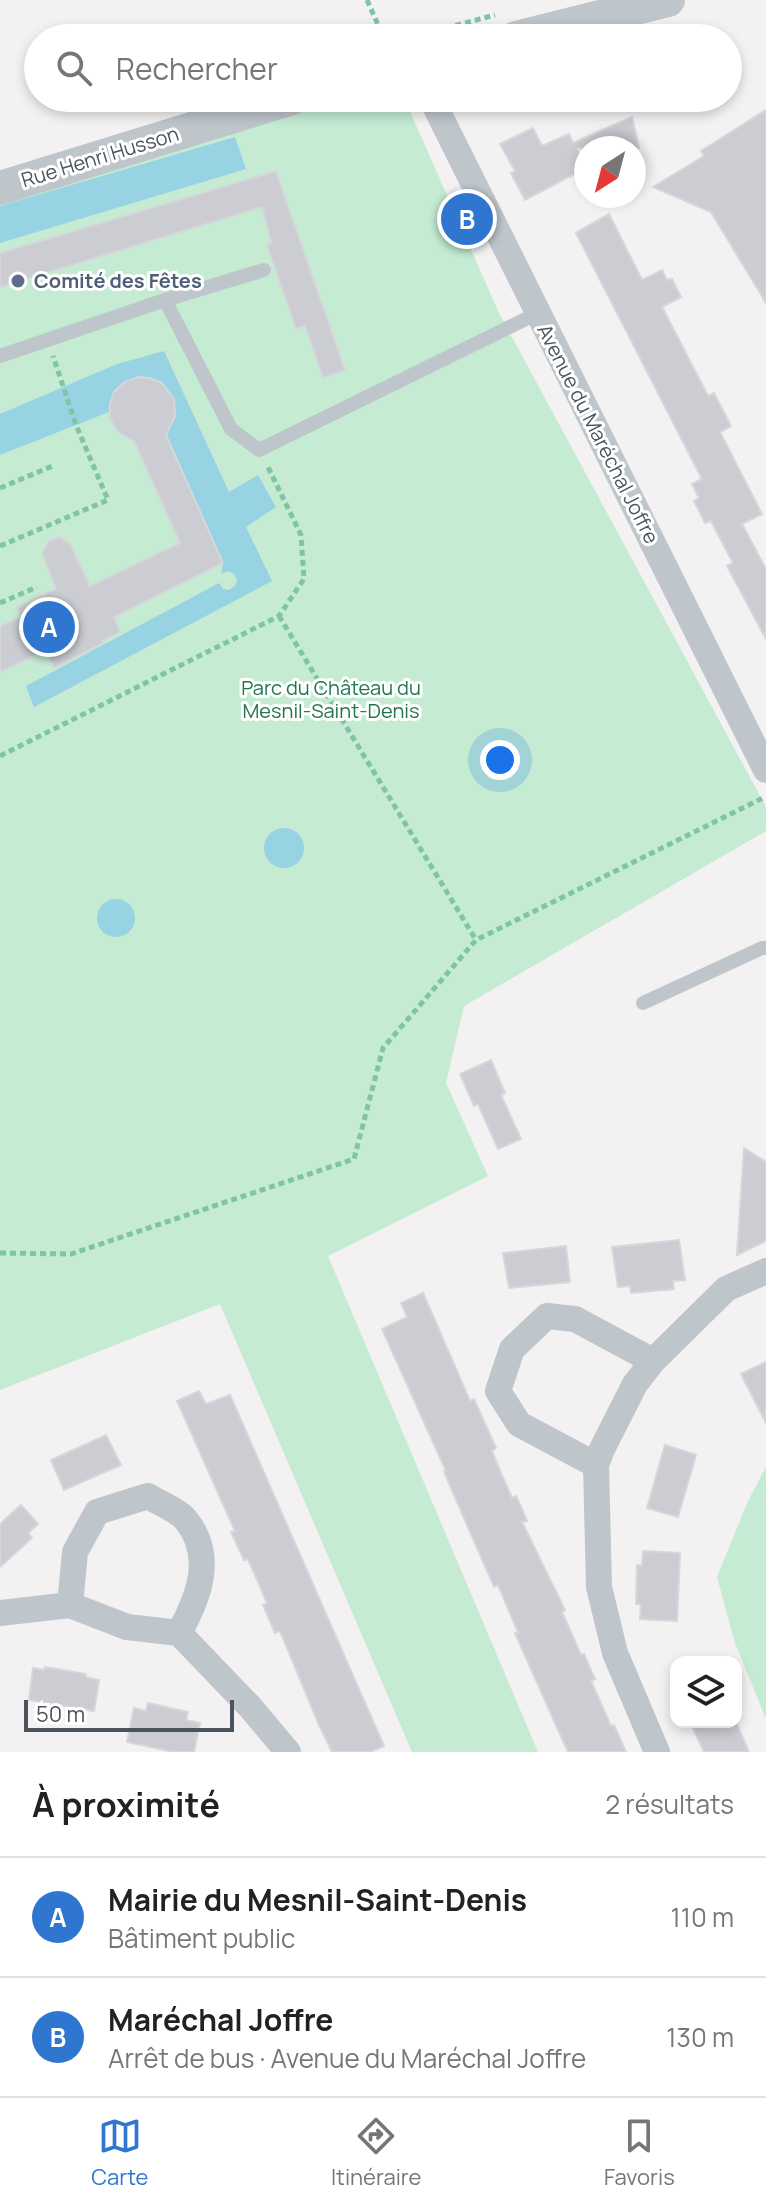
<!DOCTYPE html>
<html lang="fr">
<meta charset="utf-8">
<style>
:root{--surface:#fff;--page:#f6f6f6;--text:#222;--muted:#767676;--line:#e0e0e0;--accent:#2e76cf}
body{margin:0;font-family:Manrope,sans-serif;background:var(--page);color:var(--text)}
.controls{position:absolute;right:24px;bottom:24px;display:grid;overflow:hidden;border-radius:16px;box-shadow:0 4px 12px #0003}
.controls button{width:72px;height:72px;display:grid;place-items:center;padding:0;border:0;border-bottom:2px solid var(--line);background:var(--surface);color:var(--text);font:40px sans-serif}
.compass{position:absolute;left:574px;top:136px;width:72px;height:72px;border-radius:50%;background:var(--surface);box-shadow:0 4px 12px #0003;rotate:216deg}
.scale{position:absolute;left:24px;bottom:20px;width:210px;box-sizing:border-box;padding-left:8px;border:4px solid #4b545c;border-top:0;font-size:22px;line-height:28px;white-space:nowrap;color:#4b545c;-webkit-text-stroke:6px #fff;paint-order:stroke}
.you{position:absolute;left:500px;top:760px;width:28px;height:28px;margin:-20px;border:6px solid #fff;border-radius:50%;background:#1a73e8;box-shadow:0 0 0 12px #1a73e833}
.badge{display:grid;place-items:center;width:52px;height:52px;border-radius:50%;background:var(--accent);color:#fff;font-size:26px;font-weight:700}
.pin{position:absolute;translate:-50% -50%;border:4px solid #fff;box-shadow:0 2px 8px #0006}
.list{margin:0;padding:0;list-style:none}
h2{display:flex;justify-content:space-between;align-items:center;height:104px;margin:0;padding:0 32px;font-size:34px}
h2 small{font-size:26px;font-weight:400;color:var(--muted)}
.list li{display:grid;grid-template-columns:52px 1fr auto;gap:24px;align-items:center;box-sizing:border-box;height:120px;padding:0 32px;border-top:2px solid var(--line)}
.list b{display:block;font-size:30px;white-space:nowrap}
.list p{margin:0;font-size:26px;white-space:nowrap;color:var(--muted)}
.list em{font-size:26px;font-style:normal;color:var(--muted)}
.icon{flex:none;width:44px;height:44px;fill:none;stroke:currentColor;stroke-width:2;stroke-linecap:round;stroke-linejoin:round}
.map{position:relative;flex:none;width:766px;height:1752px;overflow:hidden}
.search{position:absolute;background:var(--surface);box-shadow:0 4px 12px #0003;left:24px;right:24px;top:24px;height:88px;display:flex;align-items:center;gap:20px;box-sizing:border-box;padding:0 28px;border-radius:44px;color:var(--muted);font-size:30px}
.sheet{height:344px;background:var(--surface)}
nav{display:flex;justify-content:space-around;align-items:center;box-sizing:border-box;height:112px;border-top:2px solid var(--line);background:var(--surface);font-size:22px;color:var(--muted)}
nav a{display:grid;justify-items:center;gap:4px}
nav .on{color:var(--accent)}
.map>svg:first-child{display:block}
.green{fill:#c5ebd3}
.water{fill:#97d3e3}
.building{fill:#cbcdd2;stroke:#d5d7db;stroke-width:2}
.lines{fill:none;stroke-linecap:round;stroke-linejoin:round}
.path{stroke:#80c5a3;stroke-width:5;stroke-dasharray:6 4;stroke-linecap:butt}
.service{stroke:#bec5cb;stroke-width:14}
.minor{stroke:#bec5cb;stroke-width:26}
.tertiary{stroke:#bec5cb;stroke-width:34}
.service-dot{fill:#5c6f8a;stroke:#fff;stroke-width:3}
.labels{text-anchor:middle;stroke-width:6;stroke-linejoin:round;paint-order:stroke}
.street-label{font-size:20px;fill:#4b545c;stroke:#fff}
.service-label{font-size:20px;font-weight:bold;fill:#4e5e75;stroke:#fff;text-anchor:start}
.park-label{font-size:20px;fill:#22764c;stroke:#fff}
</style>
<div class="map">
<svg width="766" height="1752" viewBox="0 0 766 1752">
<rect width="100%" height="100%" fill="#f3f1f1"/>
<path class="green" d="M 347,98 L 404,98 L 499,313 L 766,807 L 766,831 L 464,1006 L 446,1083 L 488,1176 L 328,1256 L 538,1752 L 412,1752 L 220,1304 L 0,1390 L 0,188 Z
M 766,1467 L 766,1719 L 735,1643 L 717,1577 L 748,1501 Z"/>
<path class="water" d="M 235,137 L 246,169 L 0,243 L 0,206 Z
M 164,351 L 229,492 L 258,475 L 276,507 L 246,527 L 272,581 L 34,707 L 26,686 L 219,583 L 223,589 L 229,590 L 235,586 L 237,580 L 234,574 L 228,571 L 221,574 L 223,563 L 165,434 L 174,399 C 155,366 112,373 109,412 L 0,455 L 0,414 L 117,364 Z
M264 848a20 20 0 1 1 40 0a20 20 0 1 1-40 0Z
M97 918a19 19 0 1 1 38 0a19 19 0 1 1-38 0Z"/>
<path class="building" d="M 766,110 L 766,303 L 711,212 L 653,187 L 704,156 L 701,151 Z
M 632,117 L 639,148 L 576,148 L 586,168 L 525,200 L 511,173 L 515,171 L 500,144 L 533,128 L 542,146 L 569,134 L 573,143 Z
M 276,171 L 345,370 L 323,378 L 305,326 L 296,329 L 267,245 L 271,242 L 262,207 L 0,287 L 0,253 Z
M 609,214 L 642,280 L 662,270 L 667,280 L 672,279 L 681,297 L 662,307 L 708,396 L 714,393 L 731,426 L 720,432 L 762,514 L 742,524 L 766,569 L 766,639 L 727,566 L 733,563 L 711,521 L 705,523 L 694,501 L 699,498 L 692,484 L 702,479 L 576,233 Z
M 138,377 L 150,378 L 162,383 L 174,399 L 175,416 L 166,435 L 223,563 L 114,617 L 120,632 L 103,641 L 104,643 L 54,668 L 46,650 L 0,672 L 0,626 L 21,617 L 17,607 L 56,589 L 42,553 L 49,541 L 60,537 L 70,544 L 90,586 L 180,543 L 134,441 L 118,432 L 110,419 L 110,404 L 114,392 L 123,383 Z
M 491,1060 L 505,1093 L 501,1095 L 521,1139 L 498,1149 L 478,1104 L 474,1106 L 460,1074 Z
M 744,1148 L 766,1162 L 766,1241 L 737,1255 Z
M 679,1240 L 685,1280 L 673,1281 L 674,1289 L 631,1293 L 630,1286 L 618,1287 L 612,1247 Z
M 566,1246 L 570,1282 L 509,1288 L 503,1253 Z
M 423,1293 L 470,1401 L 474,1399 L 496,1448 L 492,1451 L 501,1473 L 512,1498 L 516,1496 L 522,1509 L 527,1521 L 522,1522 L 565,1610 L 562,1612 L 581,1655 L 584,1654 L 589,1666 L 595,1679 L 591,1681 L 611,1726 L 614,1725 L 626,1752 L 568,1752 L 515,1633 L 518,1632 L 498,1585 L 494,1587 L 444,1472 L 446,1471 L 382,1329 L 407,1317 L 401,1303 Z
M 766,1362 L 766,1423 L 741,1374 Z
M 199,1391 L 206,1404 L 230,1395 L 384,1746 L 370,1752 L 332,1752 L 319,1725 L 280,1631 L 275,1633 L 263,1605 L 267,1603 L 248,1559 L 244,1560 L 237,1545 L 231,1532 L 235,1531 L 177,1401 Z
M 106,1435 L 121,1465 L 64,1490 L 51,1460 Z
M 665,1445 L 696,1455 L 678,1517 L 647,1508 Z
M 21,1505 L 38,1524 L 28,1533 L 32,1538 L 0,1567 L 0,1524 Z
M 643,1551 L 680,1553 L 677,1621 L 640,1619 L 641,1604 L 636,1604 L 637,1565 L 642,1566 Z
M 45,1667 L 86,1674 L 85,1677 L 99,1680 L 94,1711 L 29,1700 L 33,1668 L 44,1670 Z
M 148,1703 L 188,1712 L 186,1720 L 200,1723 L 194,1752 L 174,1752 L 127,1742 L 134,1708 L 146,1711 Z
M 690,1722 L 736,1722 L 749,1752 L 704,1752 Z"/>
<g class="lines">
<path class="path" d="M 367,0 L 384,38
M 407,38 L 495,15
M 0,488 L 55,465
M 0,546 L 108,500 L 76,425 L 53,356
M 0,603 L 37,587
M 279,616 L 476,940
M 0,756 L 279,616 L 304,579 L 301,535 L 267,465
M 0,1253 L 71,1254 L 354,1159 L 383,1048 L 476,940 L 765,797"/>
<path class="service" d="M 165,300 L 264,270
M 0,356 L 165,300 L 231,429 L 259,450 L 538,313
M 643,1003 L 762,948 L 766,948"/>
<path class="minor" d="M 431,98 L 766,770
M 596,1465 L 519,1424 L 498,1391 L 512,1349 L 547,1316 L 575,1319 L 653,1361
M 70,1605 L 75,1552 L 97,1512 L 148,1496 C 159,1503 178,1510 186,1520 C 215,1556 199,1597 179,1633
M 0,1613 L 70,1605 L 127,1627 L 179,1633 L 251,1708 L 288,1752
M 657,1752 L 615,1653 L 599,1587 L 596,1465 L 602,1449 L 635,1384 L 653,1361 L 726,1289 L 766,1271"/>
<path class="tertiary" d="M 516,38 L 668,0
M 0,188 L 292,98"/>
</g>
<circle class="service-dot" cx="18" cy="281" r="8"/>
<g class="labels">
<g class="street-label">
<text transform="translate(100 157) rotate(-17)" y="7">Rue Henri Husson</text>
<text transform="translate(598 434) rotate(63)" y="7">Avenue du Maréchal Joffre</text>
</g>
<g class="service-label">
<text x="34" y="288">Comité des Fêtes</text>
</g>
<g class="park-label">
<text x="331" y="695">Parc du Château du<tspan x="331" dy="23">Mesnil-Saint-Denis</tspan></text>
</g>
</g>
</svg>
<div class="controls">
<button><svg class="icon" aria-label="layers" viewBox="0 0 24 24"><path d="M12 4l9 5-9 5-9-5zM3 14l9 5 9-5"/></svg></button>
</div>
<svg class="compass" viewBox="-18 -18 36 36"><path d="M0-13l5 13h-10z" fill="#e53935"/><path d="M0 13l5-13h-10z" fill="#767676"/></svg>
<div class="scale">50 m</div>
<div class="you"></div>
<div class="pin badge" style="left:49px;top:627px">A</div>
<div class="pin badge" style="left:467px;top:219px">B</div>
<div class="search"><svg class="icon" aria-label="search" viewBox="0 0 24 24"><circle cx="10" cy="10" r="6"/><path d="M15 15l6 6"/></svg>Rechercher</div>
</div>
<section class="sheet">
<h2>À proximité<small>2 résultats</small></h2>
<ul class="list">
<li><span class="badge">A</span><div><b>Mairie du Mesnil-Saint-Denis</b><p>Bâtiment public</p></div><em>110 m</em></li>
<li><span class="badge">B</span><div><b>Maréchal Joffre</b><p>Arrêt de bus · Avenue du Maréchal Joffre</p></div><em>130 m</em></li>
</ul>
</section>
<nav>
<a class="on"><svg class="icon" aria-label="map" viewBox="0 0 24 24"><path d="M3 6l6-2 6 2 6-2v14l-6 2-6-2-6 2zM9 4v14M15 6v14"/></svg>Carte</a>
<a><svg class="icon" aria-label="directions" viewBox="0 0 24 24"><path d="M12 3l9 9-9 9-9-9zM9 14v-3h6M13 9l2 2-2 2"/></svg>Itinéraire</a>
<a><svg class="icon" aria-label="saved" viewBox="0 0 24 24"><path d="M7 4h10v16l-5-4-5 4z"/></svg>Favoris</a>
</nav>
